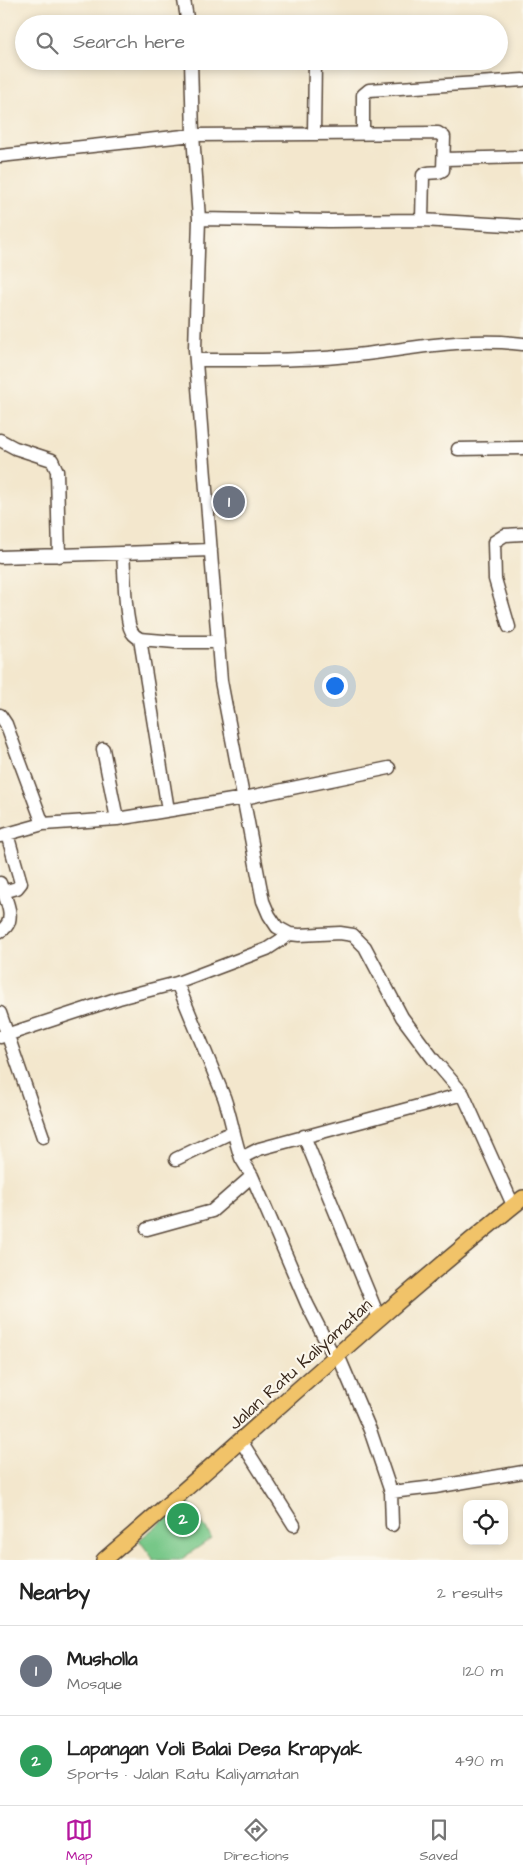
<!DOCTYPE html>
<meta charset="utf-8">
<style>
:root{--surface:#fff;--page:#f2f2f2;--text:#222;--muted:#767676;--line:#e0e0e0;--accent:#b5179e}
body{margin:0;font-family:"Architects Daughter",sans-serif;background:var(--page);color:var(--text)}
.controls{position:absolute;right:15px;bottom:15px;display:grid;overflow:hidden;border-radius:10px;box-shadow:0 2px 8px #0003}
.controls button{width:45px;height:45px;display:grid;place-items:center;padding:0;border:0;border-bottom:1px solid var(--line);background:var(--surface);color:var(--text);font:25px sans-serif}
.you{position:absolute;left:334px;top:685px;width:18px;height:18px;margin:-12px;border:4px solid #fff;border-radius:50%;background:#1a73e8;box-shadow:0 0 0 8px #1a73e833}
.badge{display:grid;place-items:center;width:32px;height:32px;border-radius:50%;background:var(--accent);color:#fff;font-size:16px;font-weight:700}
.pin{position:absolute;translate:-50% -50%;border:2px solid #fff;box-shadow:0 1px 5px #0006}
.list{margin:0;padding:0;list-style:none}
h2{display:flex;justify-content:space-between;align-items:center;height:65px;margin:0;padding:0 20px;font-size:21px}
h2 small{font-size:16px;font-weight:400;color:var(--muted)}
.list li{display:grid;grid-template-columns:32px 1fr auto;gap:15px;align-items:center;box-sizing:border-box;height:90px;padding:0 20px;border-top:1px solid var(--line)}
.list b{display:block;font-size:19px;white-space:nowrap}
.list p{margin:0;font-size:16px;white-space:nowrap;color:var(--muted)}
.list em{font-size:16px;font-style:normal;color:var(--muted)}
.icon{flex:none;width:28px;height:28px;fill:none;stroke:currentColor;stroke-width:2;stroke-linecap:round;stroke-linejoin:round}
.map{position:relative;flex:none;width:523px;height:1560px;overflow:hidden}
.search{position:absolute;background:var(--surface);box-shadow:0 2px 8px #0003;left:15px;right:15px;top:15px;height:55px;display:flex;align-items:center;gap:12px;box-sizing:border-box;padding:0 18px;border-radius:28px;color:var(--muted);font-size:19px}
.sheet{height:245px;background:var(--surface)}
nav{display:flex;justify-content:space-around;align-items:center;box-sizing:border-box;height:70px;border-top:1px solid var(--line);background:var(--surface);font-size:14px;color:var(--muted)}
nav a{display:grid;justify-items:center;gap:2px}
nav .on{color:var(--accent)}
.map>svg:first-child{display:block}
.green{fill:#77c788;stroke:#597853}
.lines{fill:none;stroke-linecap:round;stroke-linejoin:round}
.minor-casing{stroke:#574638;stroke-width:15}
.major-casing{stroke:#574638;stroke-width:18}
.minor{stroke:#fff;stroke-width:12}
.major{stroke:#f1c369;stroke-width:15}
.labels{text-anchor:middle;stroke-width:4.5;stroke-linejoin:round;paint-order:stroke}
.street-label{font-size:18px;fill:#3b2a1e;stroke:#fbf7ec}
</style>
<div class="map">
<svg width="523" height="1560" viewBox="0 0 523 1560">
<rect width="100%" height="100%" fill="#fbf7ec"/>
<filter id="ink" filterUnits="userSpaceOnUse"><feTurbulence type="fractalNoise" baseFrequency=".02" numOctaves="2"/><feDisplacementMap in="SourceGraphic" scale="10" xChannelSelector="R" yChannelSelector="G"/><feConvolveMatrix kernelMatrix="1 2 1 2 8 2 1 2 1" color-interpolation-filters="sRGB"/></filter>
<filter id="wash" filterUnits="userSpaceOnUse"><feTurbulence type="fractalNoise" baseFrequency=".0096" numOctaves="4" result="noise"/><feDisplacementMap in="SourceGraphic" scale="20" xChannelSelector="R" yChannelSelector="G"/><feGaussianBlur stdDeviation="1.12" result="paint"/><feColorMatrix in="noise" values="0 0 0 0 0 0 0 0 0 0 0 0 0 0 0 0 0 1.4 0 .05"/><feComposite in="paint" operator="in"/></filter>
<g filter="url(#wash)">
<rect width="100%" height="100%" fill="#f3e7cd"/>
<path class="green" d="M 188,1501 L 212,1538 L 180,1560 L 154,1560 L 139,1540 Z"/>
</g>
<g filter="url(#ink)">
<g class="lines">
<g class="minor-casing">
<path id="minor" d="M 184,0 L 188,24
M 191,61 L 193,135 L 199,219 L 195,349 L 221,681 L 263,901 L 269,915 L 277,927 L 290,934 L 299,935 L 340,933 L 353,935 L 365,947 L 402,1017 L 434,1060 L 463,1094 L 513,1205
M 314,133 L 315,61
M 363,133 L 363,95 L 369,90 L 523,80
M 0,156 L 193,135 L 438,133 L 444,137 L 443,170 C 437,175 429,170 423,175 L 422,220
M 444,159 L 523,157
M 199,219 L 329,221 L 422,220 L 523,226
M 196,360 C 243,360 290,361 337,357 C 398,352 461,336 523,344
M 0,440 L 15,448 L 52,460 L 57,471 L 59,556
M 458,449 L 523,448
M 123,554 C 125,576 124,607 130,628 C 132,634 135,636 140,639 L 168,810
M 0,557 L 211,550
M 509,627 L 495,579 L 494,542 L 505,535 L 523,534
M 140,639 L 175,642 L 217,642
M 0,715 L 6,724 L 43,824
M 103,749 L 117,819
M 0,836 L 43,824 L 117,819 L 244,798 L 389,768
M 0,883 C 5,898 19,922 0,931
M 3,892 L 17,888 L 21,883 L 7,834
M 177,983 L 224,1097 C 231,1117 234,1138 241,1158
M 0,1013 L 43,1137
M 0,1037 L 119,998 L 177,983 L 267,949 L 290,934
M 304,1136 L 379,1318
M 176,1159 L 232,1132
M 147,1229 L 212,1211 L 252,1176
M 338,1355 L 370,1430 L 391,1492 L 392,1525
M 335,1359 L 307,1304 L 252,1176 L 241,1158 L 259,1149 L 463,1094
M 241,1441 L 294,1525
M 391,1492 L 435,1487 L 523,1472"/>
</g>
<g class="major-casing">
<path id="major" d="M 104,1560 C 244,1440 379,1313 523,1198"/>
</g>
<use href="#minor" class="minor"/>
<use href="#major" class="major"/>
</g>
</g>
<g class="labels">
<g class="street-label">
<text transform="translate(300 1364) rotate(-42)" y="6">Jalan Ratu Kaliyamatan</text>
</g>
</g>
</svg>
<div class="controls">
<button><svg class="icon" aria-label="locate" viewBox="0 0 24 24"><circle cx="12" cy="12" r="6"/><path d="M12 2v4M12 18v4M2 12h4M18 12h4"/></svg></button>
</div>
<div class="you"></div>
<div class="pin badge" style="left:229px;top:502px;background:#6b7280">1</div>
<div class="pin badge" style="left:183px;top:1519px;background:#2e9e5b">2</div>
<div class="search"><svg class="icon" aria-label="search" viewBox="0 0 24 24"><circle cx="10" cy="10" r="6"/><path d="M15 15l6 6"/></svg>Search here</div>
</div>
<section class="sheet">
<h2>Nearby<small>2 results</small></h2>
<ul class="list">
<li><span class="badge" style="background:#6b7280">1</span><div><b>Musholla</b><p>Mosque</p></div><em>120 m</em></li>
<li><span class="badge" style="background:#2e9e5b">2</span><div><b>Lapangan Voli Balai Desa Krapyak</b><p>Sports · Jalan Ratu Kaliyamatan</p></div><em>490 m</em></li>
</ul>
</section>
<nav>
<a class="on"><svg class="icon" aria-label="map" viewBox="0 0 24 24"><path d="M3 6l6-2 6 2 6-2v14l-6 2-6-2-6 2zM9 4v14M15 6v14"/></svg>Map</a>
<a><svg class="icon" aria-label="directions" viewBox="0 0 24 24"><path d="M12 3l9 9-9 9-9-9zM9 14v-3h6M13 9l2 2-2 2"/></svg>Directions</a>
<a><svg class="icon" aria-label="saved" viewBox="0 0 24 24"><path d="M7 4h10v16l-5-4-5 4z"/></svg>Saved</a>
</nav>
